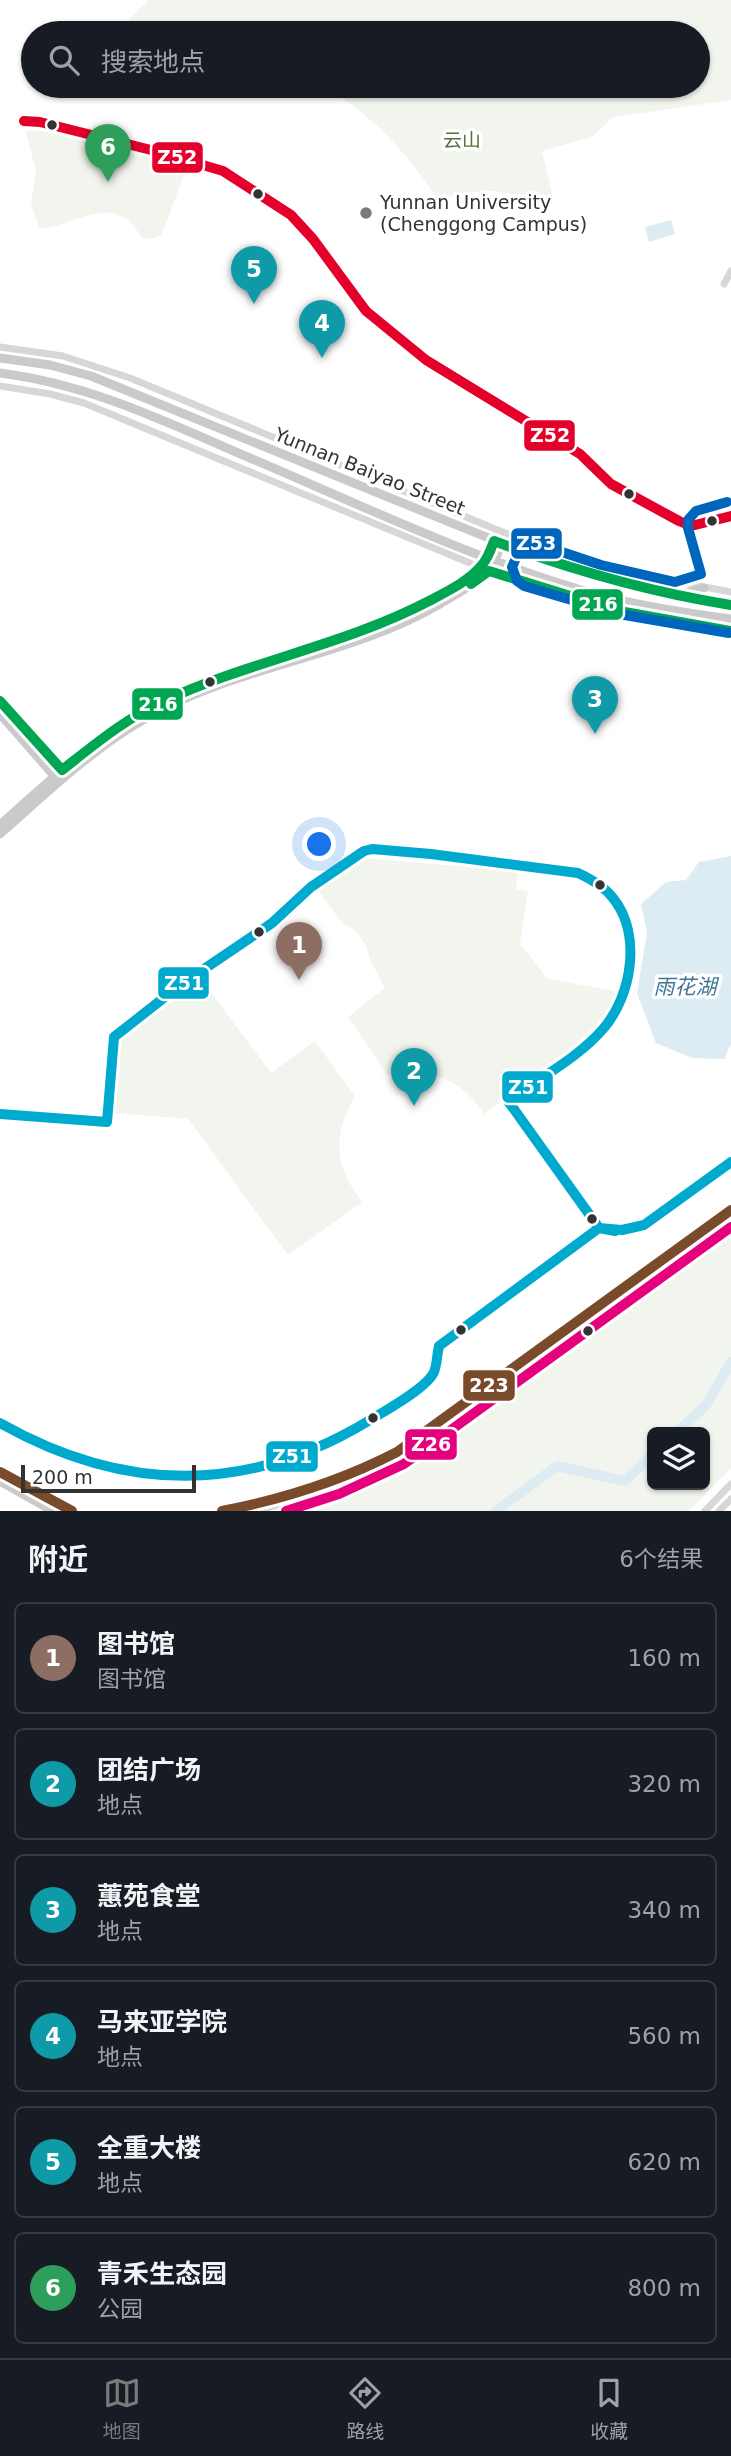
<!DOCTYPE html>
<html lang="zh">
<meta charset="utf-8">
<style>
:root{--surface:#171b24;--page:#20242c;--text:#f1f3f6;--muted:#9ea1a6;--line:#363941;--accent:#7a7a7a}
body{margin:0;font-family:"DejaVu Sans","Noto Sans SC",sans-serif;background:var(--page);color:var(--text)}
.controls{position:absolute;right:21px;bottom:21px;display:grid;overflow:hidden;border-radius:10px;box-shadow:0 2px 5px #0004}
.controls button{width:63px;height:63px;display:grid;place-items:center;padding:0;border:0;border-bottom:2px solid var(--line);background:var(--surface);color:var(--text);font:35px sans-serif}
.scale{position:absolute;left:21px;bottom:18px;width:175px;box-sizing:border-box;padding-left:7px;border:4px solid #333;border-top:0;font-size:19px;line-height:24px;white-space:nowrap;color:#333;-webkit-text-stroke:5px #fff;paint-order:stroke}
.you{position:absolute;left:320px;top:845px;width:24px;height:24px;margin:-18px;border:5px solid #fff;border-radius:50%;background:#1a73e8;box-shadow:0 0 0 10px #1a73e833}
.badge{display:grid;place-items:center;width:46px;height:46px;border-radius:50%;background:var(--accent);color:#fff;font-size:23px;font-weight:700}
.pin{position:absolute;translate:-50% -58px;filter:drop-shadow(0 2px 4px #0008)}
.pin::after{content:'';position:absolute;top:37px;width:24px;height:21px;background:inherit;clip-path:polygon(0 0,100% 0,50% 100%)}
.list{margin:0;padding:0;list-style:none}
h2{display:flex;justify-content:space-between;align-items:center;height:91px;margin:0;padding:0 28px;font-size:30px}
h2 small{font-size:23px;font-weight:400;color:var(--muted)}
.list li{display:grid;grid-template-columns:46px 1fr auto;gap:21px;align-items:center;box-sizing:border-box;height:112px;margin:0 14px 14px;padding:0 14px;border:2px solid var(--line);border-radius:10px}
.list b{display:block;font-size:26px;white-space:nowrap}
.list p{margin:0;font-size:23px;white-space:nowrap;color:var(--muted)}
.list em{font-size:23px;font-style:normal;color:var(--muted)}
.icon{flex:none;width:38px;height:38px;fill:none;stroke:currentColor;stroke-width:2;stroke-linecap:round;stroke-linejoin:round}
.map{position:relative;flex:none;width:731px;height:1511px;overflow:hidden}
.search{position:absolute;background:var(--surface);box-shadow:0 2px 5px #0004;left:21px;right:21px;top:21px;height:77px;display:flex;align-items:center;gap:18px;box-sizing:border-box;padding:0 24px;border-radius:38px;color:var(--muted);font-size:26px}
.sheet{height:847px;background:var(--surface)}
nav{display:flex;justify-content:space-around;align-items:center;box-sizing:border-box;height:98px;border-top:2px solid var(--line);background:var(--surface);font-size:19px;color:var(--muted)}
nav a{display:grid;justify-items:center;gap:4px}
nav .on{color:var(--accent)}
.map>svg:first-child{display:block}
.green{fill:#f1f5ed;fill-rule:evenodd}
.water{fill:#ddebf3}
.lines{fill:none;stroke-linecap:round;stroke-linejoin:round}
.river{stroke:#ddebf3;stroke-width:10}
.minor{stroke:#d7d7d7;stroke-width:7}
.major{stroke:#cacaca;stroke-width:9}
.bus-1-casing{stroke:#fff;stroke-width:16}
.bus-2-casing{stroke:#fff;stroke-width:16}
.bus-3-casing{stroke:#fff;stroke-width:16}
.bus-4-casing{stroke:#fff;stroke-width:16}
.bus-5-casing{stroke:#fff;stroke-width:16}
.bus-6-casing{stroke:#fff;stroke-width:16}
.bus-1{stroke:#00a9ce;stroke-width:10}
.bus-2{stroke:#e4002b;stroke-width:10}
.bus-3{stroke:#00a651;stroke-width:10}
.bus-4{stroke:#7a4b2a;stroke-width:10}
.bus-5{stroke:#e5007d;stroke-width:10}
.bus-6{stroke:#0065bd;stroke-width:10}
.bus-dot{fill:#333;stroke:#fff;stroke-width:2.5}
.poi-dot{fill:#7a7a7a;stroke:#fff;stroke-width:2.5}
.labels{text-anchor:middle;stroke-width:7;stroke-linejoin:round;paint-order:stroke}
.park-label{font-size:19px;fill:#56703f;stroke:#fff}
.poi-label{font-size:19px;fill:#333;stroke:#fff;text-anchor:start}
.street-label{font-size:19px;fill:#333;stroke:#fff}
.water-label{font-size:21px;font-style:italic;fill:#3f7597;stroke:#fff}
.line-badge{stroke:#fff;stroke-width:2.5}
.badge-label{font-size:19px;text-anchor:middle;font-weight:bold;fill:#fff}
</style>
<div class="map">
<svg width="731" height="1511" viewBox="0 0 731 1511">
<rect width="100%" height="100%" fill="#fff"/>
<path class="green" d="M 149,0 L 731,0 L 731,100 L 613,117 L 592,137 L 542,151 L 553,197 L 550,198 L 492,191 L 473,192 L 438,199 C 406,152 372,114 323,86 L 698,86 L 698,33 L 124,33 L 122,26 Z
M 33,130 L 67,134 L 182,165 L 185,172 L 162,234 L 154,238 L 143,239 C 138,232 132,222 125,218 C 98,201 66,229 39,228 L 31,203 L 36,171 L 26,132 Z
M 362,858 L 518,871 L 516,889 L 528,891 L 520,944 L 548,979 L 616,991 C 611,1010 606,1022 593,1036 L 484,1114 C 459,1077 430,1068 387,1074 L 348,1017 L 385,988 L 370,960 L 366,945 L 357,932 L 342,923 L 317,889 Z
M 200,978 L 271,1073 L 315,1041 L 355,1096 C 332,1137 334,1165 362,1202 L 288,1255 L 188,1119 L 115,1113 L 118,1039 Z
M 731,1233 L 731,1468 L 689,1511 L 307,1511 L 376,1484 L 409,1466 ZM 652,1432 L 705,1432 L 705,1485 L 652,1485 Z"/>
<path class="water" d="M 671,220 L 675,234 L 649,242 L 645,227 Z
M 731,856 L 731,1044 L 724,1059 L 692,1058 L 656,1043 L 637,993 L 647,933 L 641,904 L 666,882 L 686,880 L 699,862 Z"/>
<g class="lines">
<path class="river" d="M 677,1432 L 706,1405 L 731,1362
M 496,1511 L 557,1466 L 625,1481 L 652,1455"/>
<path class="minor" d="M 724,284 L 731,271
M 0,347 L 63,356 L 130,378 L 546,550 L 632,573 L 731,592
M 0,386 L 50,394 L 84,403 L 489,571 C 568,598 648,620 731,631
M 222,1511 C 284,1500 342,1482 397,1452 L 731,1210
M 255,1511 C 307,1498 352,1483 400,1458 L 731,1218
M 705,1511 L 731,1484
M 719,1511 L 731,1499"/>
<path class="major" d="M 0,358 L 50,365 L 91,376 L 545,561 L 628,586 L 731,605
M 0,373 C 92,385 166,422 250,458 C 363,506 477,561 595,594 C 640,606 686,613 731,619
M 595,563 L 620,581
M 680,595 L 704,588
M 0,701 L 65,774
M 0,714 L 58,780
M 0,825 C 50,780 100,733 161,703 C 250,658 351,646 439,596 C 453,588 472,578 482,565 C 488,558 490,550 494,541
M 0,834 C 52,788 102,739 165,708 C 252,664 353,654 438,605 C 454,595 473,586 487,572 C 494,565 498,554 501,544
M 0,1472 L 72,1511
M 0,1481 L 53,1511"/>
<g class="bus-1-casing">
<path id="bus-1" d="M 0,1114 L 107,1122 L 114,1037 L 179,986 L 272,923 L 311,887 L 364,851 L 372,849 L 431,854 L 578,873 C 591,879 604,886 613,898 C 642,934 632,996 603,1029 C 577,1059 539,1078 508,1101 L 599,1228 L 622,1230 L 644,1225 L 731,1162
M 0,1423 C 124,1493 247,1495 370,1420 C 385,1411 427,1388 434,1372 C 437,1365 437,1354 439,1346 L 599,1228 L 615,1231"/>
</g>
<g class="bus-2-casing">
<path id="bus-2" d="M 24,121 L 40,122 L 159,152 L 223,171 L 291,215 L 313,239 L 366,311 L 426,360 L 580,454 L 611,484 L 679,521 L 691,526 L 731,516"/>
</g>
<g class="bus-3-casing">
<path id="bus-3" d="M 471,584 L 489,571 L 619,611 L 731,631
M 0,701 L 62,770 C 94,745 126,718 164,701 C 250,661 345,645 429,601 C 448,591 469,581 482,565 C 488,558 491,549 494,541 C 572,570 649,592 731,605"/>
</g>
<g class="bus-4-casing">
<path id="bus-4" d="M 0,1472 L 72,1511
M 222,1511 C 284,1499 341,1481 397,1452 L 731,1210"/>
</g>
<g class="bus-5-casing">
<path id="bus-5" d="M 286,1511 L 339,1494 L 404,1464 L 731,1227"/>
</g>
<g class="bus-6-casing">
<path id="bus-6" d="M 727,502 L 696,511 L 688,520 L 688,528 L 701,574 L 675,582 L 601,565 L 535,543 L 520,549 L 512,567 L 517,581 L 524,586 L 619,614 L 729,633"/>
</g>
<use href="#bus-1" class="bus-1"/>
<use href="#bus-2" class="bus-2"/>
<use href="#bus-3" class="bus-3"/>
<use href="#bus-4" class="bus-4"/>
<use href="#bus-5" class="bus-5"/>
<use href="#bus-6" class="bus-6"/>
</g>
<g class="bus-dot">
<circle cx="52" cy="125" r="6"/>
<circle cx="258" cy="194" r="6"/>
<circle cx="629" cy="494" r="6"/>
<circle cx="712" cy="521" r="6"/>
<circle cx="210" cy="682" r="6"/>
<circle cx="600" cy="885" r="6"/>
<circle cx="259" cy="932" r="6"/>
<circle cx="592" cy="1219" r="6"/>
<circle cx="461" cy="1330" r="6"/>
<circle cx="588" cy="1331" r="6"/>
<circle cx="373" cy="1418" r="6"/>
</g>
<circle class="poi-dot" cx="366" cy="213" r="7"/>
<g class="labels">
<g class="park-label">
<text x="462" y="147">云山</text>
</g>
<g class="poi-label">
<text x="380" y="209">Yunnan University<tspan x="380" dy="22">(Chenggong Campus)</tspan></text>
</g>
<g class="street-label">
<text transform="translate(370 471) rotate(22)" y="7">Yunnan Baiyao Street</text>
</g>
<g class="water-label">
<text x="685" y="994">雨花湖</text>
</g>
</g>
<g class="line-badge">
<rect x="151" y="141" width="53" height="33" rx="7" fill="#e4002b"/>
<rect x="523" y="419" width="53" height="33" rx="7" fill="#e4002b"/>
<rect x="510" y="527" width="53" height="33" rx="7" fill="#0065bd"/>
<rect x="571" y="588" width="53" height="33" rx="7" fill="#00a651"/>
<rect x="131" y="687" width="53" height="34" rx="7" fill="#00a651"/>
<rect x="157" y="966" width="53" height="34" rx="7" fill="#00a9ce"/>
<rect x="501" y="1070" width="53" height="34" rx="7" fill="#00a9ce"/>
<rect x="462" y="1369" width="54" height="33" rx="7" fill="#7a4b2a"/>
<rect x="404" y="1428" width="54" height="33" rx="7" fill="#e5007d"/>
<rect x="265" y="1440" width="54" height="33" rx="7" fill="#00a9ce"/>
</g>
<g class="badge-label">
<text x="177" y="164">Z52</text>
<text x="550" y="442">Z52</text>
<text x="536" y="550">Z53</text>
<text x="598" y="611">216</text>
<text x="158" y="711">216</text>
<text x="184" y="990">Z51</text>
<text x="528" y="1094">Z51</text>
<text x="489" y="1392">223</text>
<text x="431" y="1451">Z26</text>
<text x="292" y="1463">Z51</text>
</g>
</svg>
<div class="controls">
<button><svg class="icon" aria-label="layers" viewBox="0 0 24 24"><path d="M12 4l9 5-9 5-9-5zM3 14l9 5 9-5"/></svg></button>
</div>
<div class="scale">200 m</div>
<div class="you"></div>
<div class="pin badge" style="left:299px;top:980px;background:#8d6e63">1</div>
<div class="pin badge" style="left:414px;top:1106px;background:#0f9aa8">2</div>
<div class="pin badge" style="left:595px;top:734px;background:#0f9aa8">3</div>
<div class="pin badge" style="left:322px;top:358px;background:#0f9aa8">4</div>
<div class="pin badge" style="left:254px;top:304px;background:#0f9aa8">5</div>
<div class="pin badge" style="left:108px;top:182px;background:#2e9e5b">6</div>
<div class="search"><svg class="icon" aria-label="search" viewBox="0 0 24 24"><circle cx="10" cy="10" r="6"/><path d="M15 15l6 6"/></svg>搜索地点</div>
</div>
<section class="sheet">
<h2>附近<small>6个结果</small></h2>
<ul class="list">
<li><span class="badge" style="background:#8d6e63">1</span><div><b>图书馆</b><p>图书馆</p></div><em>160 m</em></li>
<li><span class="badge" style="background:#0f9aa8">2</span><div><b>团结广场</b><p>地点</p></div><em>320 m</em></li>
<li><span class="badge" style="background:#0f9aa8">3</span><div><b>蕙苑食堂</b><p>地点</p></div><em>340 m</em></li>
<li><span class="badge" style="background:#0f9aa8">4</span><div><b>马来亚学院</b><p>地点</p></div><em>560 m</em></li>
<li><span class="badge" style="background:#0f9aa8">5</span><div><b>全重大楼</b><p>地点</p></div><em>620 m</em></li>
<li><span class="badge" style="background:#2e9e5b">6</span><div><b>青禾生态园</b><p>公园</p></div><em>800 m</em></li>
</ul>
</section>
<nav>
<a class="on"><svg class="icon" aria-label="map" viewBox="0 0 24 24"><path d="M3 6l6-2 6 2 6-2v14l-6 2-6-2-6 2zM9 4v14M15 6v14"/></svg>地图</a>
<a><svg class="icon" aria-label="directions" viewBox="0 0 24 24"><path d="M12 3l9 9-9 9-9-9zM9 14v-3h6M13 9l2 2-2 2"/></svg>路线</a>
<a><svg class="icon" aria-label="saved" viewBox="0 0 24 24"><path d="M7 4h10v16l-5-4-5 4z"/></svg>收藏</a>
</nav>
